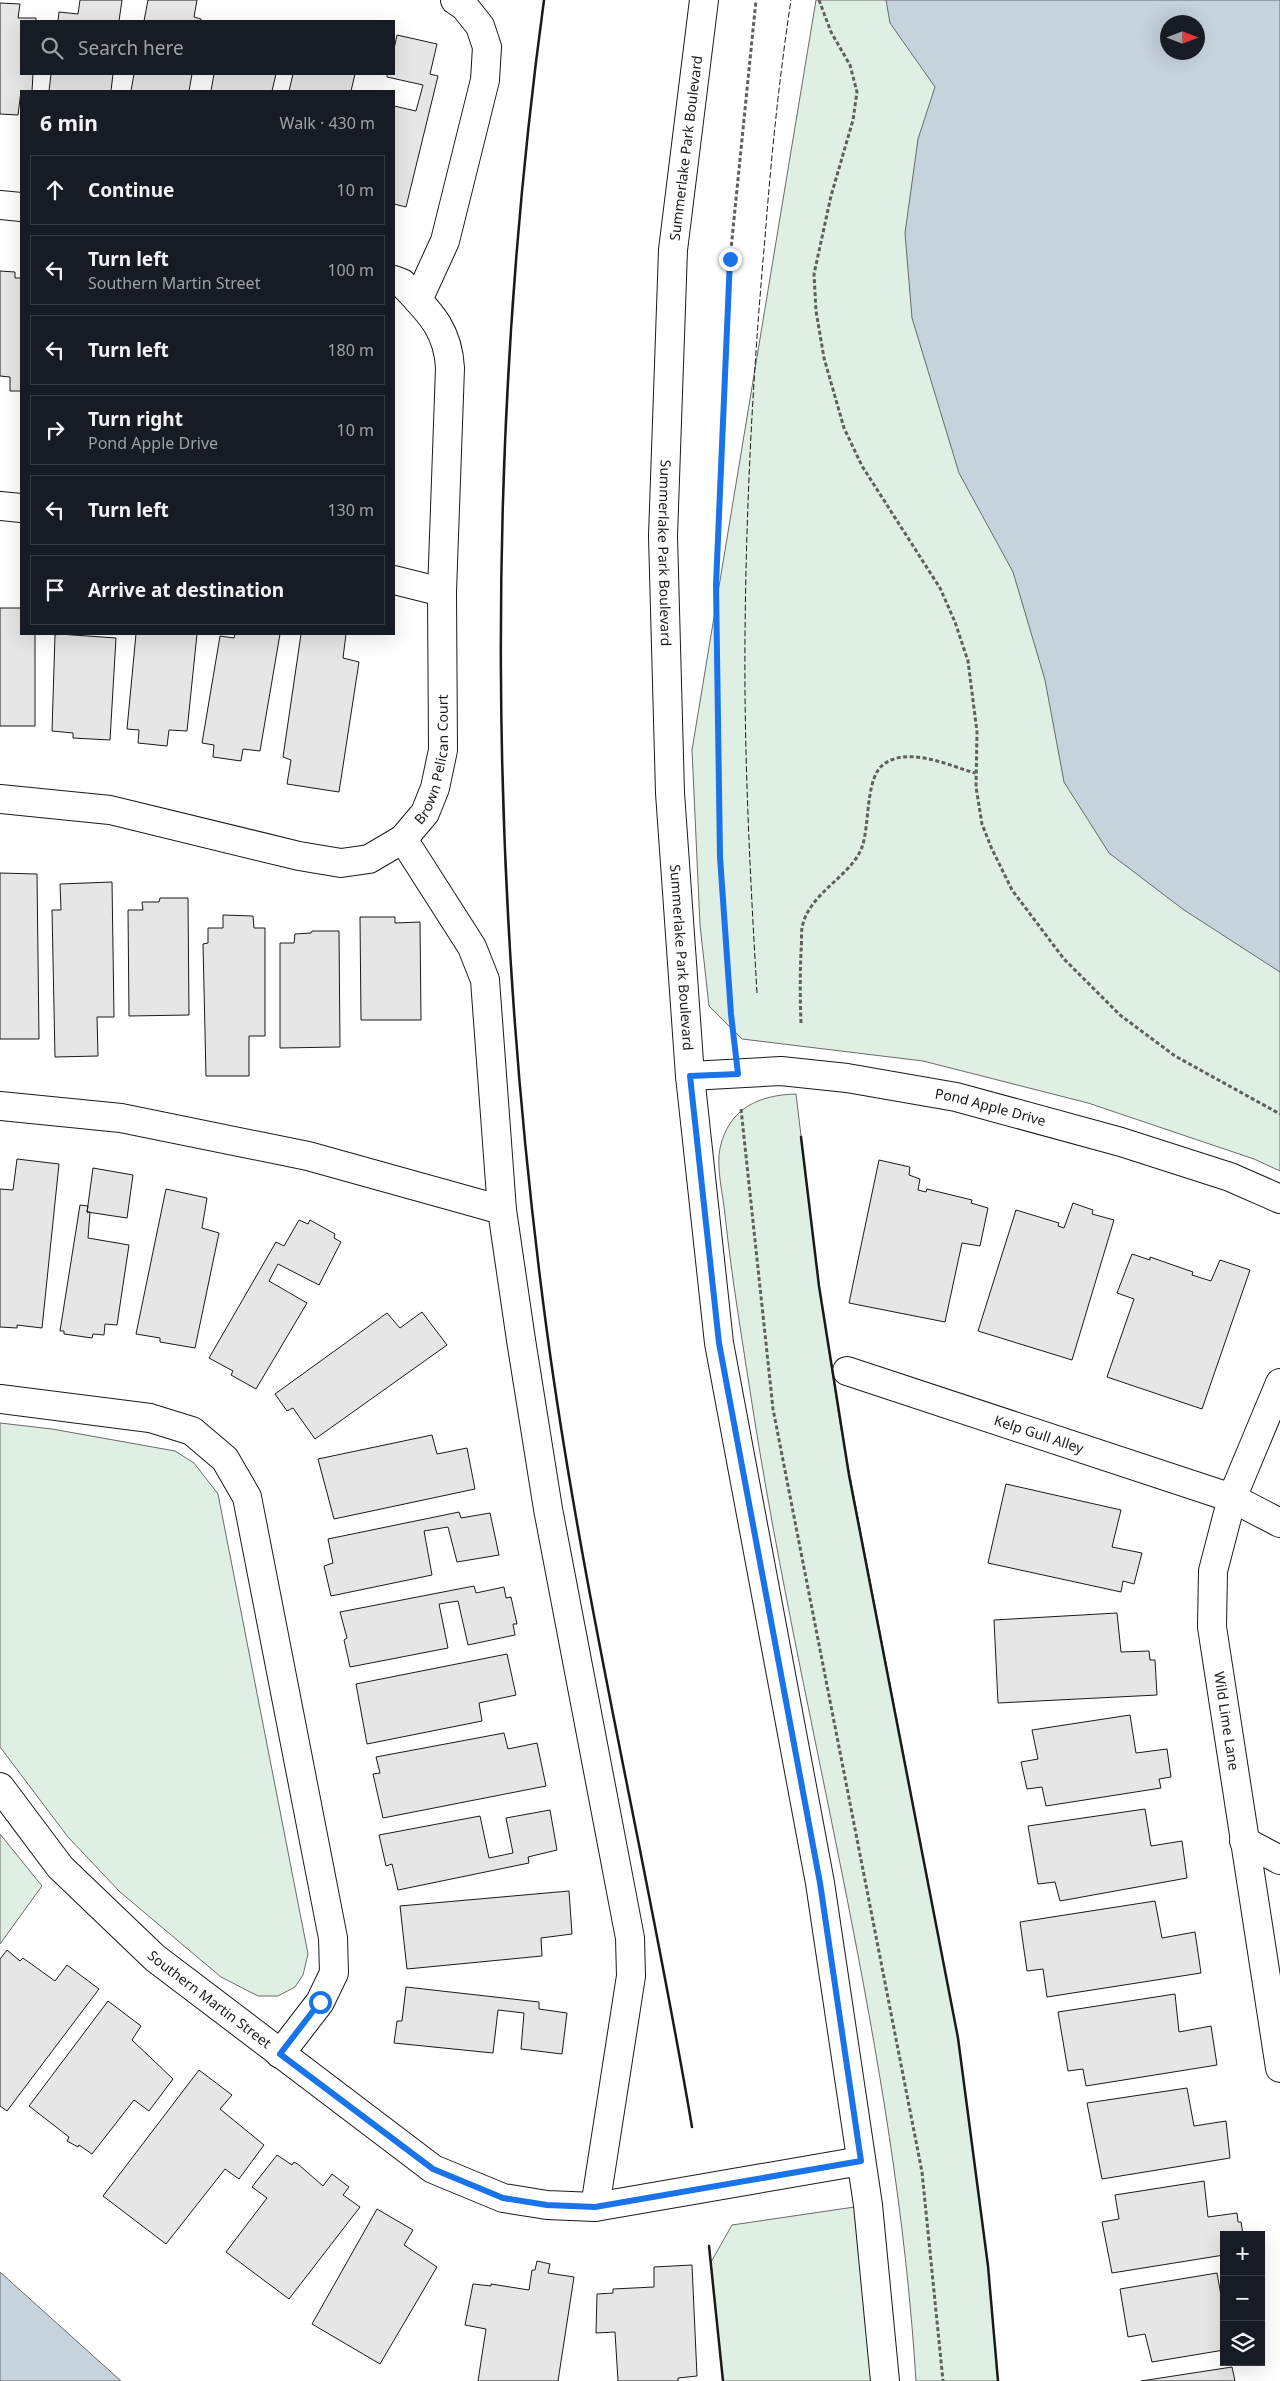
<!DOCTYPE html>
<meta charset="utf-8">
<style>
:root{--surface:#171b24;--page:#242831;--text:#f1f3f6;--muted:#9ea1a6;--line:#363941}
body{margin:0;font-family:"Noto Sans",sans-serif;background:var(--page);color:var(--text)}
.controls{position:absolute;right:15px;bottom:15px;display:grid;overflow:hidden;border-radius:0px;box-shadow:0 5px 20px #0002}
.controls button{width:45px;height:45px;display:grid;place-items:center;padding:0;border:0;border-bottom:1px solid var(--line);background:var(--surface);color:var(--text);font:25px sans-serif}
.compass{position:absolute;left:1160px;top:15px;width:45px;height:45px;border-radius:50%;background:var(--surface);box-shadow:0 5px 20px #0002;rotate:90deg}
.stop{position:absolute;width:15px;height:15px;margin:-11px;border:4px solid #1a73e8;border-radius:50%;background:#fff}
.stop.end{background:#1a73e8;border-color:#fff;box-shadow:0 1px 5px #0008}
.list{margin:0;padding:0;list-style:none}
h2{display:flex;justify-content:space-between;align-items:center;height:65px;margin:0;padding:0 20px;font-size:21px}
h2 small{font-size:16px;font-weight:400;color:var(--muted)}
.list li{display:grid;grid-template-columns:32px 1fr auto;gap:15px;align-items:center;box-sizing:border-box;height:70px;margin:0 10px 10px;padding:0 10px;border:1px solid var(--line);border-radius:0px}
.list b{display:block;font-size:19px;white-space:nowrap}
.list p{margin:0;font-size:16px;white-space:nowrap;color:var(--muted)}
.list em{font-size:16px;font-style:normal;color:var(--muted)}
.icon{flex:none;width:28px;height:28px;fill:none;stroke:currentColor;stroke-width:2;stroke-linecap:round;stroke-linejoin:round}
.map{position:relative;flex:none;width:1280px;height:2381px;overflow:hidden}
.search{position:absolute;background:var(--surface);box-shadow:0 5px 20px #0002;left:20px;top:20px;width:375px;height:55px;display:flex;align-items:center;gap:12px;box-sizing:border-box;padding:0 18px;border-radius:0px;color:var(--muted);font-size:19px}
.panel{position:absolute;background:var(--surface);box-shadow:0 5px 20px #0002;left:20px;top:90px;width:375px;height:545px;border-radius:0px}
.map>svg:first-child{display:block}
.green{fill:#e0efe3;stroke:#6a6a6a;fill-rule:evenodd}
.water{fill:#c6d2dc;stroke:#6a6a6a;fill-rule:evenodd}
.building{fill:#e6e6e6;stroke:#1a1a1a}
.lines{fill:none;stroke-linecap:round;stroke-linejoin:round}
.minor-casing{stroke:#1a1a1a;stroke-width:30}
.major-casing{stroke:#1a1a1a;stroke-width:30}
.path{stroke:#5f5f5f;stroke-width:3;stroke-dasharray:4 2.5;stroke-linecap:butt}
.minor{stroke:#fff;stroke-width:28}
.major{stroke:#fff;stroke-width:28}
.fence{stroke:#1a1a1a;stroke-width:1;stroke-dasharray:6 2.5;stroke-linecap:butt}
.wall{stroke:#1a1a1a;stroke-width:2.5}
.route{stroke:#1a73e8;stroke-width:6}
.labels{text-anchor:middle;stroke-width:4;stroke-linejoin:round;paint-order:stroke}
.street-label{font-size:14px;fill:#1a1a1a;stroke:#fff}
</style>
<div class="map">
<svg width="1280" height="2381" viewBox="0 0 1280 2381">
<rect width="100%" height="100%" fill="#fff"/>
<path class="green" d="M 816,0 L 1280,0 L 1280,1171 L 1254,1159 L 1088,1103 L 923,1061 L 742,1039 L 709,1006 L 700,925 L 692,750 ZM 1168,22 L 1198,22 L 1198,52 L 1168,52 Z
M 796,1094 L 819,1286 L 841,1429 L 958,2038 L 988,2266 L 998,2381 L 916,2381 C 896,2053 804,1734 753,1410 C 743,1345 732,1280 725,1215 C 723,1194 716,1168 720,1148 C 729,1108 759,1095 796,1094 Z
M 0,1423 L 52,1429 L 175,1451 L 194,1463 L 218,1494 L 308,1954 L 303,1975 L 295,1987 L 278,1996 L 258,1996 L 221,1977 L 120,1892 L 68,1837 L 0,1747 Z
M 0,1834 L 42,1886 L 0,1944 Z
M 868,2205 L 885,2381 L 723,2381 L 711,2262 L 732,2225 Z"/>
<path class="water" d="M 886,0 L 1280,0 L 1280,972 L 1184,910 L 1109,853 L 1064,782 L 1045,680 L 1013,572 L 959,473 L 912,318 L 905,233 L 918,139 L 935,87 L 890,23 ZM 1168,22 L 1198,22 L 1198,52 L 1168,52 Z
M 0,2272 L 121,2381 L 0,2381 Z"/>
<path class="building" d="M 80,0 L 122,0 L 119,21 L 58,21 L 59,12 L 78,14 Z
M 148,0 L 197,0 L 194,17 L 201,19 L 201,21 L 144,21 Z
M 0,3 L 20,4 L 18,18 L 36,18 L 36,21 L 21,21 L 21,74 L 33,74 L 32,91 L 21,91 L 18,115 L 0,114 Z
M 397,35 L 437,44 L 430,74 L 438,76 L 406,207 L 394,204 L 394,106 L 416,111 L 423,85 L 387,77 L 387,74 L 394,74 L 394,49 Z
M 51,74 L 113,74 L 111,91 L 49,91 Z
M 134,74 L 192,74 L 189,91 L 131,91 Z
M 214,74 L 276,74 L 272,91 L 211,91 Z
M 293,74 L 355,74 L 351,91 L 289,91 Z
M 0,271 L 15,272 L 15,278 L 21,278 L 21,391 L 10,391 L 10,377 L 0,376 Z
M 0,608 L 21,608 L 21,634 L 35,634 L 35,726 L 0,726 Z
M 59,634 L 116,638 L 110,740 L 73,738 L 73,733 L 52,731 L 55,635 Z
M 136,634 L 197,634 L 187,731 L 169,730 L 167,746 L 138,743 L 139,730 L 127,729 Z
M 235,634 L 280,634 L 260,751 L 243,749 L 241,761 L 213,757 L 214,745 L 202,743 L 220,636 L 234,638 Z
M 301,634 L 346,634 L 343,658 L 359,662 L 339,792 L 287,784 L 291,760 L 283,757 Z
M 0,873 L 37,874 L 39,1039 L 0,1039 Z
M 112,882 L 114,1017 L 97,1017 L 98,1056 L 55,1057 L 52,910 L 61,910 L 60,884 Z
M 160,898 L 188,898 L 189,1015 L 129,1016 L 128,910 L 143,910 L 142,902 L 159,902 Z
M 223,915 L 253,916 L 254,928 L 265,928 L 265,1036 L 249,1036 L 249,1076 L 206,1076 L 203,944 L 208,943 L 208,928 L 223,928 Z
M 360,917 L 395,917 L 395,923 L 420,922 L 421,1020 L 361,1020 Z
M 312,931 L 339,931 L 340,1047 L 280,1048 L 280,943 L 294,943 L 295,934 L 311,933 Z
M 17,1159 L 59,1164 L 42,1328 L 17,1325 L 17,1328 L 0,1327 L 0,1189 L 13,1190 Z
M 879,1160 L 910,1167 L 909,1175 L 920,1179 L 918,1190 L 926,1192 L 927,1189 L 972,1200 L 971,1203 L 988,1208 L 980,1246 L 962,1243 L 945,1322 L 849,1303 Z
M 93,1168 L 133,1175 L 127,1218 L 87,1212 Z
M 166,1189 L 207,1198 L 202,1228 L 219,1233 L 195,1348 L 160,1342 L 160,1338 L 136,1334 Z
M 1073,1203 L 1093,1210 L 1092,1214 L 1114,1220 L 1072,1360 L 978,1331 L 1016,1210 L 1059,1223 L 1058,1226 L 1064,1228 Z
M 80,1205 L 88,1206 L 87,1212 L 90,1212 L 88,1238 L 129,1245 L 117,1325 L 105,1324 L 104,1335 L 93,1334 L 92,1338 L 64,1334 L 64,1331 L 60,1331 Z
M 299,1220 L 308,1224 L 310,1220 L 335,1234 L 334,1238 L 341,1242 L 319,1285 L 278,1264 L 269,1281 L 307,1303 L 256,1389 L 231,1375 L 233,1371 L 209,1358 L 276,1242 L 284,1246 Z
M 1132,1254 L 1150,1260 L 1150,1257 L 1193,1272 L 1192,1275 L 1211,1281 L 1220,1260 L 1250,1270 L 1202,1409 L 1107,1377 L 1134,1299 L 1117,1293 Z
M 422,1312 L 447,1345 L 315,1439 L 293,1408 L 287,1411 L 275,1394 L 387,1313 L 400,1328 Z
M 432,1435 L 437,1454 L 467,1448 L 475,1489 L 334,1519 L 318,1459 Z
M 1006,1484 L 1121,1510 L 1112,1547 L 1142,1553 L 1134,1584 L 1123,1581 L 1121,1592 L 988,1563 Z
M 459,1512 L 461,1518 L 490,1513 L 499,1555 L 457,1562 L 448,1527 L 424,1531 L 432,1575 L 331,1596 L 324,1566 L 333,1563 L 328,1539 Z
M 474,1586 L 476,1593 L 504,1587 L 506,1598 L 511,1597 L 517,1624 L 513,1624 L 515,1635 L 468,1645 L 458,1601 L 439,1604 L 448,1648 L 350,1667 L 344,1640 L 347,1638 L 340,1612 Z
M 1117,1613 L 1121,1652 L 1149,1651 L 1150,1660 L 1155,1660 L 1157,1695 L 998,1703 L 994,1620 Z
M 507,1654 L 516,1695 L 479,1703 L 482,1721 L 367,1744 L 356,1684 Z
M 1130,1715 L 1136,1753 L 1167,1749 L 1171,1777 L 1159,1779 L 1161,1788 L 1046,1806 L 1042,1787 L 1027,1789 L 1021,1762 L 1038,1759 L 1032,1730 Z
M 504,1733 L 508,1749 L 537,1743 L 546,1786 L 383,1818 L 373,1774 L 380,1773 L 376,1757 Z
M 1145,1809 L 1151,1846 L 1182,1841 L 1187,1878 L 1060,1901 L 1055,1882 L 1038,1884 L 1028,1826 Z
M 550,1810 L 557,1850 L 528,1857 L 529,1863 L 398,1890 L 392,1864 L 386,1866 L 379,1835 L 480,1816 L 489,1858 L 513,1853 L 506,1818 Z
M 569,1891 L 572,1934 L 541,1938 L 542,1956 L 407,1969 L 400,1906 Z
M 1155,1901 L 1162,1938 L 1195,1932 L 1201,1973 L 1047,1997 L 1043,1969 L 1027,1971 L 1020,1922 Z
M 7,1950 L 20,1961 L 23,1958 L 55,1981 L 67,1965 L 99,1989 L 7,2111 L 0,2106 L 0,1959 Z
M 406,1987 L 539,2002 L 539,2009 L 567,2013 L 562,2054 L 521,2049 L 524,2013 L 498,2010 L 493,2053 L 394,2043 L 397,2021 L 402,2021 Z
M 1175,1994 L 1179,2032 L 1211,2026 L 1217,2065 L 1086,2086 L 1083,2069 L 1068,2071 L 1058,2012 Z
M 108,2001 L 141,2026 L 132,2040 L 173,2079 L 149,2111 L 134,2100 L 92,2154 L 79,2145 L 78,2147 L 67,2141 L 69,2137 L 29,2106 Z
M 199,2070 L 232,2095 L 220,2109 L 264,2145 L 239,2179 L 225,2169 L 166,2244 L 103,2196 Z
M 1187,2088 L 1194,2126 L 1226,2121 L 1230,2158 L 1102,2179 L 1087,2103 Z
M 277,2155 L 292,2165 L 294,2162 L 299,2165 L 323,2186 L 332,2174 L 349,2187 L 343,2195 L 360,2207 L 289,2299 L 226,2252 L 267,2198 L 252,2187 Z
M 1204,2181 L 1208,2217 L 1237,2213 L 1238,2222 L 1241,2222 L 1243,2235 L 1224,2235 L 1224,2255 L 1112,2273 L 1102,2222 L 1119,2219 L 1115,2195 Z
M 377,2209 L 413,2230 L 404,2245 L 437,2267 L 380,2364 L 312,2324 Z
M 537,2261 L 550,2264 L 548,2273 L 574,2277 L 558,2381 L 478,2381 L 486,2329 L 465,2325 L 473,2284 L 491,2286 L 491,2284 L 529,2290 L 532,2270 L 535,2270 Z
M 692,2265 L 697,2376 L 678,2378 L 678,2381 L 618,2381 L 615,2332 L 596,2333 L 597,2294 L 613,2293 L 613,2289 L 654,2287 L 654,2267 Z
M 1217,2273 L 1224,2312 L 1224,2350 L 1152,2362 L 1145,2334 L 1128,2337 L 1120,2289 Z
M 1232,2367 L 1235,2381 L 1141,2381 Z"/>
<g class="lines">
<g class="minor-casing">
<g id="minor">
<path d="M 0,205 L 21,207"/>
<path d="M 418,300 L 445,241 L 485,80 L 487,47 L 480,26 L 464,6 L 455,0"/>
<path d="M 0,506 L 21,508"/>
<path d="M 394,580 L 442,592"/>
<path id="s1" d="M 0,799 L 110,810 L 299,856 L 341,863 L 369,859 L 403,839 L 425,813 L 435,788 L 443,750 L 442,592 L 450,368 C 448,328 428,311 402,283 L 394,280"/>
<path d="M 403,839 L 472,947 L 485,980 L 502,1210 L 521,1340 L 548,1509 L 630,1938 L 631,1976 L 595,2207"/>
<path id="s2" d="M 690,1076 L 781,1071 L 847,1078 L 956,1097 L 1121,1142 L 1230,1177 L 1280,1199"/>
<path d="M 0,1106 L 121,1118 L 308,1156 L 502,1210"/>
<path id="s3" d="M 847,1371 L 1232,1498 L 1280,1523"/>
<path id="s4" d="M 1280,1383 L 1232,1498 L 1213,1571 L 1212,1627 L 1280,2068"/>
<path d="M 0,1399 L 150,1418 L 192,1431 L 225,1459 L 247,1497 L 333,1938 L 334,1973 L 320,2002 L 280,2054"/>
<path id="s5" d="M 0,1787 L 60,1867 L 155,1958 L 433,2169 L 503,2198 L 547,2205 L 595,2207 L 861,2161"/>
<path d="M 1244,1841 L 1280,1860"/>
</g>
</g>
<g class="major-casing">
<g id="major">
<path id="s6" d="M 704,0 L 673,250 L 663,536 L 670,793 L 690,1076 L 719,1343 L 820,1883 L 868,2205 L 885,2381"/>
</g>
</g>
<path class="path" d="M 819,0 L 831,32 L 850,65 L 857,92 L 853,120 L 831,196 L 814,274 L 816,311 L 824,358 L 844,428 L 862,466 L 940,588 L 955,622 L 968,661 L 977,732 L 976,787 L 982,824 L 991,847 L 1012,890 L 1064,959 L 1120,1015 L 1175,1056 L 1280,1114
M 801,1023 C 800,999 800,975 801,951 C 802,944 801,935 802,928 C 808,893 852,876 862,847 C 870,825 865,777 884,764 C 909,746 950,766 975,773
M 733,1038 L 720,857 L 716,585 L 730,259 L 756,0
M 741,1109 L 773,1409 L 922,2172 L 943,2381"/>
<use href="#minor" class="minor"/>
<use href="#major" class="major"/>
<path class="fence" d="M 757,993 C 750,874 744,756 745,638 C 746,504 753,371 765,238 C 771,159 779,79 791,0"/>
<path class="wall" d="M 544,0 C 484,441 488,891 547,1332 C 583,1599 647,1861 692,2127
M 801,1137 L 819,1286 L 849,1475 L 958,2038 L 988,2266 L 998,2381
M 709,2246 L 723,2381"/>
</g>
<g class="lines">
<path class="route" d="M 320,2002 L 280,2054 L 433,2169 L 503,2198 L 547,2205 L 595,2207 L 861,2161 L 820,1883 L 719,1343 L 690,1076 L 738,1074 L 731,1014 L 720,857 L 716,585 L 730,259"/>
</g>
<g class="labels">
<g class="street-label">
<text transform="translate(686 148) rotate(-83)" y="5">Summerlake Park Boulevard</text>
<text dy="5" stroke="none"><textPath href="#s6" startOffset="555">Summerlake Park Boulevard</textPath></text>
<text dy="5" stroke="none"><textPath href="#s1" startOffset="504">Brown Pelican Court</textPath></text>
<text dy="5" stroke="none"><textPath href="#s6" startOffset="960">Summerlake Park Boulevard</textPath></text>
<text dy="5" stroke="none"><textPath href="#s2" startOffset="304">Pond Apple Drive</textPath></text>
<text dy="5" stroke="none"><textPath href="#s3" startOffset="202">Kelp Gull Alley</textPath></text>
<text dy="5" stroke="none"><textPath href="#s4" startOffset="351">Wild Lime Lane</textPath></text>
<text dy="5" stroke="none"><textPath href="#s5" startOffset="300">Southern Martin Street</textPath></text>
</g>
</g>
</svg>
<div class="controls">
<button>+</button>
<button>−</button>
<button><svg class="icon" aria-label="layers" viewBox="0 0 24 24"><path d="M12 4l9 5-9 5-9-5zM3 14l9 5 9-5"/></svg></button>
</div>
<svg class="compass" viewBox="-18 -18 36 36"><path d="M0-13l5 13h-10z" fill="#e53935"/><path d="M0 13l5-13h-10z" fill="#9ea1a6"/></svg>
<div class="stop" style="left:320px;top:2002px"></div>
<div class="stop end" style="left:730px;top:259px"></div>
<div class="search"><svg class="icon" aria-label="search" viewBox="0 0 24 24"><circle cx="10" cy="10" r="6"/><path d="M15 15l6 6"/></svg>Search here</div>
<section class="panel">
<h2>6 min<small>Walk · 430 m</small></h2>
<ul class="list">
<li><svg class="icon" aria-label="ahead" viewBox="0 0 24 24"><path d="M12 20V5M6 11l6-6 6 6"/></svg><div><b>Continue</b></div><em>10 m</em></li>
<li><svg class="icon" aria-label="left" viewBox="0 0 24 24"><path d="M17 20v-9H6M10 6l-5 5 5 5"/></svg><div><b>Turn left</b><p>Southern Martin Street</p></div><em>100 m</em></li>
<li><svg class="icon" aria-label="left" viewBox="0 0 24 24"><path d="M17 20v-9H6M10 6l-5 5 5 5"/></svg><div><b>Turn left</b></div><em>180 m</em></li>
<li><svg class="icon" aria-label="right" viewBox="0 0 24 24"><path d="M7 20v-9h11M14 6l5 5-5 5"/></svg><div><b>Turn right</b><p>Pond Apple Drive</p></div><em>10 m</em></li>
<li><svg class="icon" aria-label="left" viewBox="0 0 24 24"><path d="M17 20v-9H6M10 6l-5 5 5 5"/></svg><div><b>Turn left</b></div><em>130 m</em></li>
<li><svg class="icon" aria-label="arrive" viewBox="0 0 24 24"><path d="M6 21V4h12l-3 4 3 4H6"/></svg><div><b>Arrive at destination</b></div></li>
</ul>
</section>
</div>
